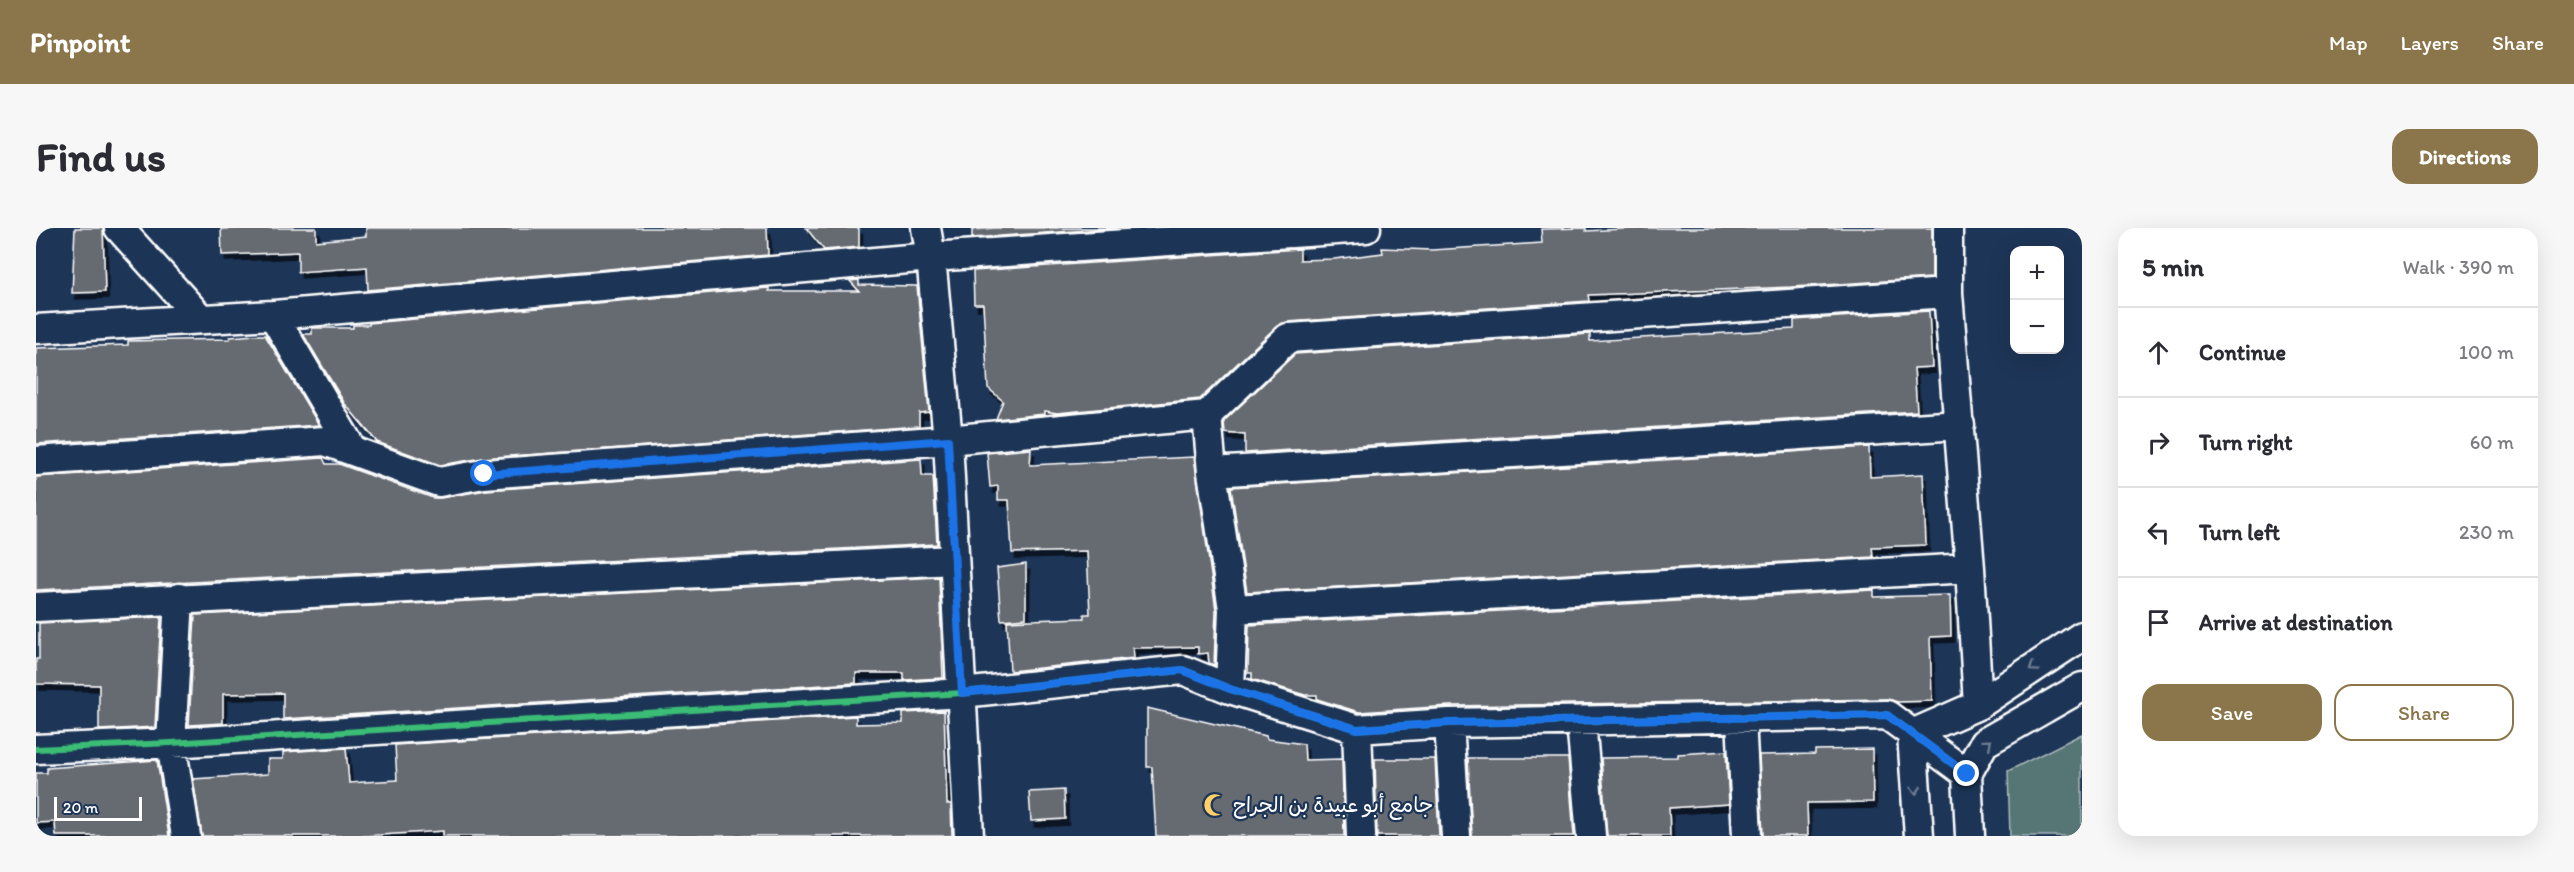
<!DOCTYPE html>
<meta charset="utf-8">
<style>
:root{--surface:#fff;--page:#f7f7f7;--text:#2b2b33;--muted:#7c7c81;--line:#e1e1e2;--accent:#8a764a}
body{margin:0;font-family:Itim,"Playpen Sans Arabic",sans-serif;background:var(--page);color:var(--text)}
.controls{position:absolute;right:18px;top:18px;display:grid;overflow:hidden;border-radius:12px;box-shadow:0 6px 24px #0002}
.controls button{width:54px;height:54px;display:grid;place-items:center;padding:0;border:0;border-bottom:2px solid var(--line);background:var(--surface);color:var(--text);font:30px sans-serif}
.scale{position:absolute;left:18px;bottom:15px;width:88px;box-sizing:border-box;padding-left:6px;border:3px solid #fff;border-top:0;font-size:16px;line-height:21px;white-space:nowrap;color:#fff;-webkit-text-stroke:4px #1d3557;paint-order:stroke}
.stop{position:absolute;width:18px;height:18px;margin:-14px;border:4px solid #1a73e8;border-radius:50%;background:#fff}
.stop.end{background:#1a73e8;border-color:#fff;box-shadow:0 2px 6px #0008}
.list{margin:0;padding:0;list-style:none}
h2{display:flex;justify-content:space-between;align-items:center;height:78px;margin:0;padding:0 24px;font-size:26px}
h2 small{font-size:20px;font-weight:400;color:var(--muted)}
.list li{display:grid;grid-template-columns:39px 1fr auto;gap:18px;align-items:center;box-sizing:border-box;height:90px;padding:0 24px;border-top:2px solid var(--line)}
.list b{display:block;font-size:22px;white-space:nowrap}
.list em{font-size:20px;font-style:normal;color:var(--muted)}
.actions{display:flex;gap:12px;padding:18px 24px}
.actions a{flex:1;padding:14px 0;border:2px solid var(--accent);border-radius:18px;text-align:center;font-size:21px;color:var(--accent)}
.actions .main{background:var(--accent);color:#fff}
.icon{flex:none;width:33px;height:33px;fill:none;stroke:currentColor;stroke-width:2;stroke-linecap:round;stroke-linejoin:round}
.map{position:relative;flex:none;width:2046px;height:608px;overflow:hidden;border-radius:18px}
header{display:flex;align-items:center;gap:36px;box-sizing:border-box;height:84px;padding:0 30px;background:var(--accent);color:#fff}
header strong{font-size:28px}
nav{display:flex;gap:33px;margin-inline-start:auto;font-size:21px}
.intro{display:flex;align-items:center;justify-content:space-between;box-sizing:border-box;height:144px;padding:0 36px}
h1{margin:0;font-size:42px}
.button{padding:15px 27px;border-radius:18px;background:var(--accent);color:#fff;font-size:21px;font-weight:700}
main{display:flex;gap:36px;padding:0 36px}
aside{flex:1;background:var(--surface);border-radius:18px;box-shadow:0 6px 24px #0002}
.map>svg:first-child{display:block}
.green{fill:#567574;stroke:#aababa;stroke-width:1.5}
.building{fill:#666b71;stroke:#fff;stroke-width:1.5;filter:url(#shadow)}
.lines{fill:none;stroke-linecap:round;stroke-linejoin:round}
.minor-casing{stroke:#fff;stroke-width:33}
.minor{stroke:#1d3557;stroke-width:28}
.cycleway-casing{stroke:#1d3557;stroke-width:10}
.cycleway{stroke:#3abd76;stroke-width:6}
.oneway{stroke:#6c7c92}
.route{stroke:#1a73e8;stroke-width:8}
.labels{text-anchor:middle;stroke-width:4.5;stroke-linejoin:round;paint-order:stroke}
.poi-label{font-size:21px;fill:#fff;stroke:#1d3557;text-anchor:start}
</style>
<header>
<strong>Pinpoint</strong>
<nav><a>Map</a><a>Layers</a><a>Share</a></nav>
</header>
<div class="intro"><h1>Find us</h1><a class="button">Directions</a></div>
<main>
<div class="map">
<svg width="2046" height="608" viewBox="0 0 2046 608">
<defs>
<filter id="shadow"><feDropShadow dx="3.5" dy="6" stdDeviation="0" flood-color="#0009"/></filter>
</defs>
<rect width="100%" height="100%" fill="#1d3557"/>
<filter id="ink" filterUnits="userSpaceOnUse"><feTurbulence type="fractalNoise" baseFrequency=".0167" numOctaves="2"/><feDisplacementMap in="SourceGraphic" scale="12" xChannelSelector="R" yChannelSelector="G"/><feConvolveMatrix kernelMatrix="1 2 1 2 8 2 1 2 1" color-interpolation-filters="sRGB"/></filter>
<g filter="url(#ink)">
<path class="green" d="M 2046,506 L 2046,608 L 1974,608 L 1972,543 Z"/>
<path class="building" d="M 39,0 L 67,0 L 69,64 L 36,65 Z
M 212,0 L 280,0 L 280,13 L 330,8 L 330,0 L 731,0 L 732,27 L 332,62 L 331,39 L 262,44 L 262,24 L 186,27 L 185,1 Z
M 770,0 L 823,0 L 823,19 L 788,22 Z
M 958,0 L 1082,0 L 936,10 L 936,2 Z
M 1550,0 L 1550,3 L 1607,0 L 1896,0 L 1896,50 L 1756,59 L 1552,67 L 1553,73 L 1251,94 L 1241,98 L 1164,171 L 1021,185 L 1009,183 L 1009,186 L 960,191 L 967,173 L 952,160 L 947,76 L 938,76 L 937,43 L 1264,21 L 1264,32 L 1298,31 L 1347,25 L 1346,20 L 1396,22 L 1506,15 L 1505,1 Z
M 823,52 L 823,57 L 881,58 L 893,184 L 883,185 L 883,198 L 447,230 L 404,237 L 341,214 L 309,176 L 267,106 L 276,106 L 276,100 L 317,100 L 317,97 L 333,97 L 333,95 L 733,60 L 733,63 L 823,63 L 814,53 Z
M 1893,83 L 1896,139 L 1878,140 L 1881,183 L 1209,225 L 1209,207 L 1189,205 L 1188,193 L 1259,126 L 1554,106 L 1554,113 L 1758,101 L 1758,92 Z
M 219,107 L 229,107 L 283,197 L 0,216 L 0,120 L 92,117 L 92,113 L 194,111 L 194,109 Z
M 1833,219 L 1834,249 L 1887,246 L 1890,317 L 1836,319 L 1837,329 L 1211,364 L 1195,259 Z
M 995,221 L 994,237 L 1158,229 L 1180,382 L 1178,437 L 1173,435 L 1172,425 L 1162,426 L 1162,419 L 1097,420 L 1098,430 L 974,443 L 971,393 L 1048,390 L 1048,386 L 1054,386 L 1051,323 L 976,325 L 973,272 L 962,272 L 962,258 L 954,259 L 951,225 Z
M 287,230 L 290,236 L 303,236 L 397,270 L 405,270 L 450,262 L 885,231 L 886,248 L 897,248 L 901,316 L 0,362 L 0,249 Z
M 990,336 L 990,390 L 965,392 L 961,340 Z
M 903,349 L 907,450 L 868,452 L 868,445 L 820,445 L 820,455 L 247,491 L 247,465 L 187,466 L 187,495 L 153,497 L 159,387 Z
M 1838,362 L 1838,369 L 1914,367 L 1915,408 L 1894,409 L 1896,473 L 1862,474 L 1851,471 L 1413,478 L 1323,484 L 1281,471 L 1281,467 L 1269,467 L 1216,451 L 1216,445 L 1212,445 L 1213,397 Z
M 125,389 L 119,499 L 63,502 L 63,457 L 0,456 L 0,431 L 3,431 L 3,395 Z
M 1111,480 L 1230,508 L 1231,511 L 1268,516 L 1269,532 L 1306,531 L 1308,608 L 1120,608 L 1116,539 L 1111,539 Z
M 908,483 L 911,576 L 915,576 L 916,608 L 407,608 L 407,603 L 328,608 L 166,608 L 157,551 L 232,546 L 232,531 L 247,531 L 247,524 L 310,520 L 313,555 L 361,552 L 359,517 L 820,488 L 820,496 L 867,495 L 867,485 Z
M 1836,521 L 1837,574 L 1771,575 L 1772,608 L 1727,608 L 1723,527 L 1779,526 L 1779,522 Z
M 1690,523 L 1693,576 L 1633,580 L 1634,608 L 1571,608 L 1565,530 L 1642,529 L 1642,526 Z
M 1432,530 L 1532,530 L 1538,608 L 1436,608 Z
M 1339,531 L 1399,531 L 1403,608 L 1341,608 Z
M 121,532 L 133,608 L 20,608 L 19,594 L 0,595 L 0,545 L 11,545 L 11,540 Z
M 1028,562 L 1029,591 L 995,593 L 993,564 Z"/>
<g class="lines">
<g class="minor-casing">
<path id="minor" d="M 83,0 L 165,91
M 890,0 L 895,29 L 912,212 L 933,608
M 1912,0 L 1912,65 L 1934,340 L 1942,477
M 237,87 L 317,223
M 0,101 L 237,87 L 895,29 L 1330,0
M 1171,187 L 1176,244 L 1197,381 L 1194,461
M 0,233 L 289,213 L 403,254 L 448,246 L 912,212 L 1171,187 L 1252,110 L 1912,65
M 1176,244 L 1924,197
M 143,370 L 135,515 L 150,608
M 0,379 L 918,332
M 1197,381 L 1934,340
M 1705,490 L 1711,608
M 1545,493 L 1555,608
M 1413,495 L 1420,608
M 1321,501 L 1325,608
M 0,521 L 135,515 L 926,465 L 1147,442 L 1194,461 L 1321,501 L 1413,495 L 1851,487 L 1931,546
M 1883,608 L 1876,506 L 1942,477 L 2046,408
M 1934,608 L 1931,546 L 1948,515 L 2046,459"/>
</g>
<use href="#minor" class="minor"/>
<g class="cycleway-casing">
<path id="cycleway" d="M 0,521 L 135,515 L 926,465 L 1147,442 L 1194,461 L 1321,501 L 1413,495 L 1851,487 L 1931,546"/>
</g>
<use href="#cycleway" class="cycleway"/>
</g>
<defs><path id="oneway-chevron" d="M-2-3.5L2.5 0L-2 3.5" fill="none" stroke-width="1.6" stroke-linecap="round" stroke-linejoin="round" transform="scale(1.5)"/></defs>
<g class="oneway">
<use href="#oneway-chevron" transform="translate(1997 440) rotate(146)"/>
<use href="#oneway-chevron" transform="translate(1952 515) rotate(-40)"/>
<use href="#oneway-chevron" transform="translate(1880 562) rotate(86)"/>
</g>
</g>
<g class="lines" filter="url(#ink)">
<path class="route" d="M 448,246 L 912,212 L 926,465 L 1146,442 L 1194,461 L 1321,501 L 1413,495 L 1851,487 L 1931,546"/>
</g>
<defs>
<g id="mosque-bare" transform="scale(1.8)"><path d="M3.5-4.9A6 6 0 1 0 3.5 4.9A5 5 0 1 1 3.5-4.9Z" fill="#ffd166" stroke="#1d3557" stroke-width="2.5" paint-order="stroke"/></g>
</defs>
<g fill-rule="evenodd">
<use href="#mosque-bare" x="1179" y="577"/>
</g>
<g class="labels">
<g class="poi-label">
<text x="1197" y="584">جامع أبو عبيدة بن الجراح</text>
</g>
</g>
</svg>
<div class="controls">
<button>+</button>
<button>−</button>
</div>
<div class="scale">20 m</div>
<div class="stop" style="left:448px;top:246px"></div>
<div class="stop end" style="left:1931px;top:546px"></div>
</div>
<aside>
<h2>5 min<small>Walk · 390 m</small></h2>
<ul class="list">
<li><svg class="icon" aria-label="ahead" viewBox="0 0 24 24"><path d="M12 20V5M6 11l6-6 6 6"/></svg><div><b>Continue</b></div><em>100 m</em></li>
<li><svg class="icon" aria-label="right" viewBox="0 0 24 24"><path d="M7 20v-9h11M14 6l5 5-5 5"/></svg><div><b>Turn right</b></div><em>60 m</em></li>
<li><svg class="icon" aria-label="left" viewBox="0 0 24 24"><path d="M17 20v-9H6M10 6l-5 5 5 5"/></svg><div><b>Turn left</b></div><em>230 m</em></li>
<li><svg class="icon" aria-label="arrive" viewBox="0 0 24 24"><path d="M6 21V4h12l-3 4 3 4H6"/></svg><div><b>Arrive at destination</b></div></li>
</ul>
<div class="actions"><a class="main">Save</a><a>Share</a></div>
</aside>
</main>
